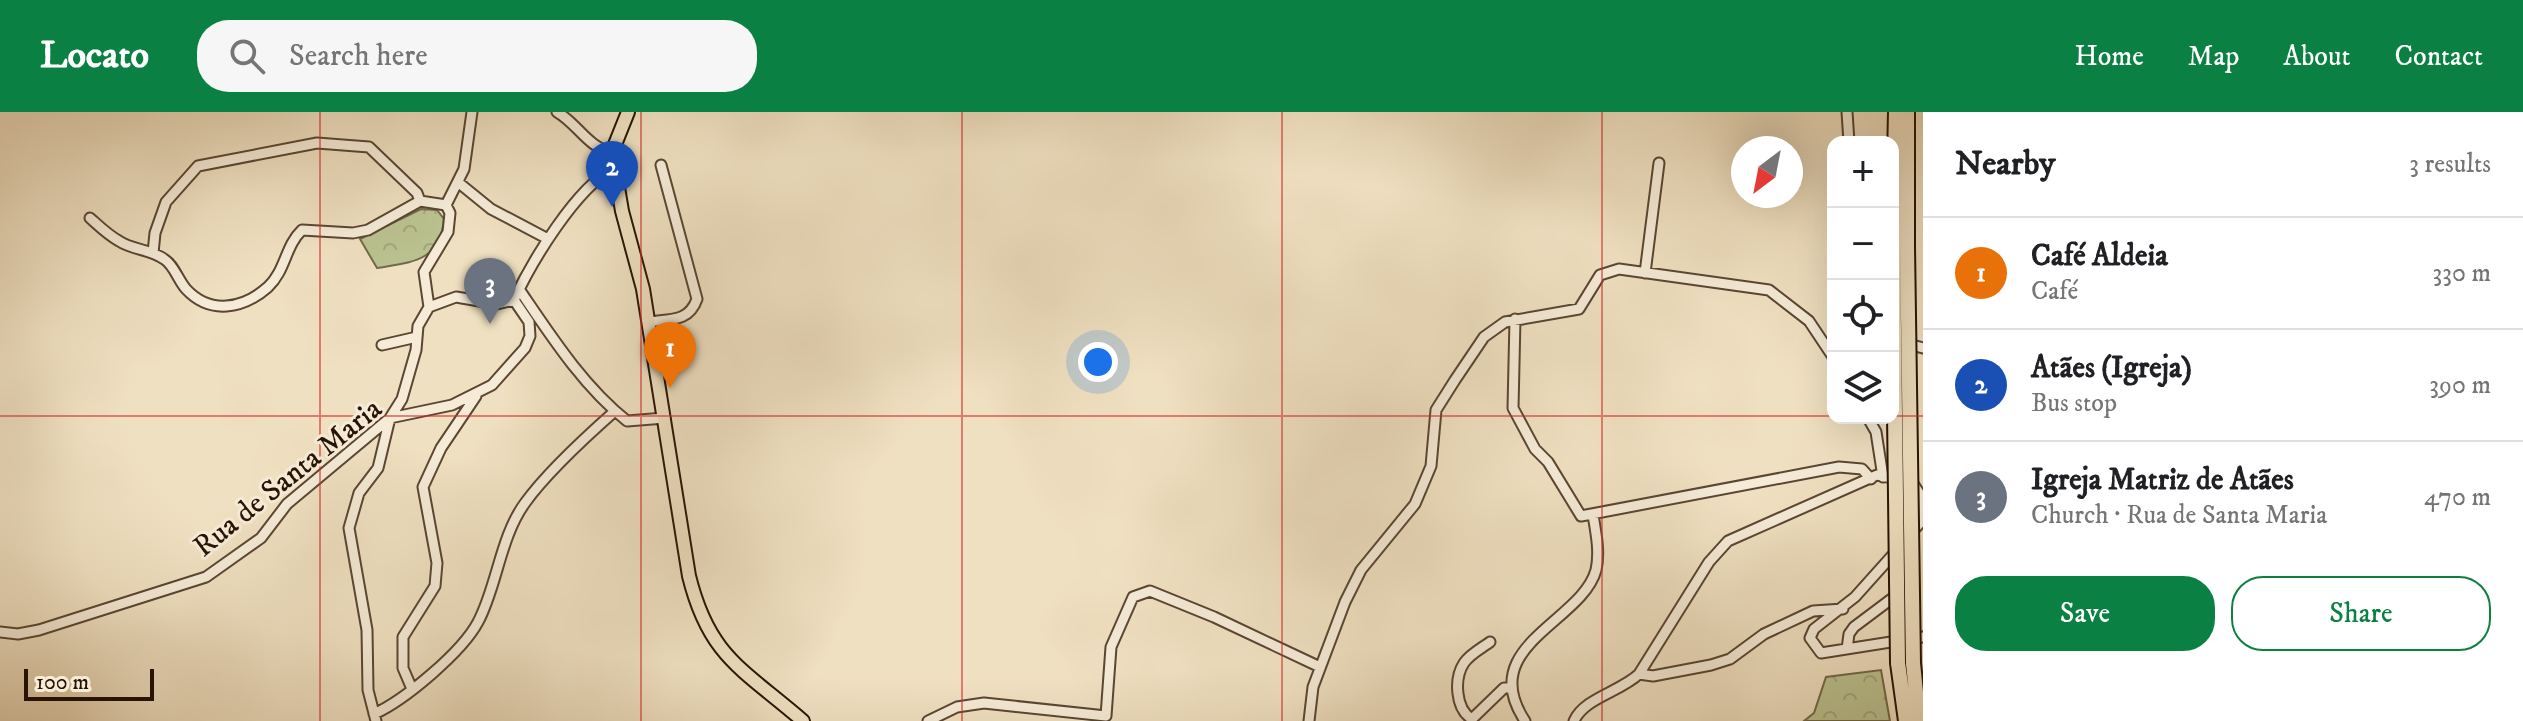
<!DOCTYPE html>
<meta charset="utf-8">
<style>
:root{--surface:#fff;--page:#f6f6f6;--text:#202124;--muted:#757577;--line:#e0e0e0;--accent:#0b8043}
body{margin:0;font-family:"IM FELL DW Pica",serif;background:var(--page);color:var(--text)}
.controls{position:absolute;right:24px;top:24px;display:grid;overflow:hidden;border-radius:16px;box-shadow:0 8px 32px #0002}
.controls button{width:72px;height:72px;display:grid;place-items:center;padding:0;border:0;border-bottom:2px solid var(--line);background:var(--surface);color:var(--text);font:40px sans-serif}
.compass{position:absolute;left:1731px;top:24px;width:72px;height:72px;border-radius:50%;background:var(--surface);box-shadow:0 8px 32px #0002;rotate:212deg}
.scale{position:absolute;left:24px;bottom:20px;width:130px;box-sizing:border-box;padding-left:8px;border:4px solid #281304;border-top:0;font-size:22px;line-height:28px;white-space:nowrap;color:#281304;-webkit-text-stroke:6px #f5ebd7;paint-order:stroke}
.you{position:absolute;left:1098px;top:250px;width:28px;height:28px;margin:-20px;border:6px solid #fff;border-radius:50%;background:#1a73e8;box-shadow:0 0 0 12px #1a73e833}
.badge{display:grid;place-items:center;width:52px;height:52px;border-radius:50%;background:var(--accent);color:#fff;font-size:26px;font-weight:700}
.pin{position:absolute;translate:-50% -66px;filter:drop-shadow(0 2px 4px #0008)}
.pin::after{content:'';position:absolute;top:42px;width:28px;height:24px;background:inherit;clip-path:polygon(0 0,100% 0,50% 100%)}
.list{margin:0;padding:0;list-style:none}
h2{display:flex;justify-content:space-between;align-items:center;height:104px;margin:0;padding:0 32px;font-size:34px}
h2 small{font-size:26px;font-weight:400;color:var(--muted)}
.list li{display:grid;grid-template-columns:52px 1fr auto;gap:24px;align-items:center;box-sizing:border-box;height:112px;padding:0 32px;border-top:2px solid var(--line)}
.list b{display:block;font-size:30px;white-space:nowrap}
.list p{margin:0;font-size:26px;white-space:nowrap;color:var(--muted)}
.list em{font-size:26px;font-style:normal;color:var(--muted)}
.actions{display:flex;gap:16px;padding:24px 32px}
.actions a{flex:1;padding:18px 0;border:2px solid var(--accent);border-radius:32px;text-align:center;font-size:28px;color:var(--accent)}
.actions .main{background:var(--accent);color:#fff}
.icon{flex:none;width:44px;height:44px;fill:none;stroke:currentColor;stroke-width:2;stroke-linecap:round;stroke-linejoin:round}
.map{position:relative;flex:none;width:1923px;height:609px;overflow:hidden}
header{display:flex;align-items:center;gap:48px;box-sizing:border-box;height:112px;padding:0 40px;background:var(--accent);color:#fff}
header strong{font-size:38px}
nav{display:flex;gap:44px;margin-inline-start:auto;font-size:28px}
.search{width:560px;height:72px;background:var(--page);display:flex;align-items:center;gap:20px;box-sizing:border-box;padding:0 28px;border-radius:32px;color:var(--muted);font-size:30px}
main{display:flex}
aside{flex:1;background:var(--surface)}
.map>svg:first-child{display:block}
.forest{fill:url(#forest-crowns);stroke:#726a4a;stroke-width:2}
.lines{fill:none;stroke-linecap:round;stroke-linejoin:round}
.minor-casing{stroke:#5a4633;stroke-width:13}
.major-casing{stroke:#281304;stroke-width:16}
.highway-casing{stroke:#281304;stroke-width:18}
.minor{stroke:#f5ebd7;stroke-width:9}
.major{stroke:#efe0c1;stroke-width:12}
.highway{stroke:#efe0c1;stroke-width:14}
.highway-bridge-casing{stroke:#281304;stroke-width:18;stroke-linecap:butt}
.highway-bridge{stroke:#efe0c1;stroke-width:14}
.grid{fill:none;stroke:#d62828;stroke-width:2;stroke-opacity:0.55}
.labels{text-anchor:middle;stroke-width:6;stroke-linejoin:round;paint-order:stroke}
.street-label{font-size:30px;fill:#281304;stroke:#f5ebd7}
</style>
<header>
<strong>Locato</strong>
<div class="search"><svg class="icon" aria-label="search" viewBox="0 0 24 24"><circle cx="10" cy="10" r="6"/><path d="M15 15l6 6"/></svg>Search here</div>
<nav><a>Home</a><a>Map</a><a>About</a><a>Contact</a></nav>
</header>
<main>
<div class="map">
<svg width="1923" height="609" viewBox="0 0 1923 609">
<defs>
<pattern id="forest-crowns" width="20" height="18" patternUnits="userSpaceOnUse" patternTransform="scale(2)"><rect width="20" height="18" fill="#bbc291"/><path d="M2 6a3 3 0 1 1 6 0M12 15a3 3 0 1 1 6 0" fill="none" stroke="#a1a67b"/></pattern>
</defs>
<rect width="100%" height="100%" fill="#efe0c1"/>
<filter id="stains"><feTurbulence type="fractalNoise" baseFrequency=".0025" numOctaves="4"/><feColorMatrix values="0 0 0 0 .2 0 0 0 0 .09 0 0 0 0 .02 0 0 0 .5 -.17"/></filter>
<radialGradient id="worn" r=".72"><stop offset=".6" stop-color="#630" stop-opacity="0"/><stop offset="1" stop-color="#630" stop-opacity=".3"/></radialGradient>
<path class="forest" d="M 421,97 L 437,98 L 444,107 C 440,150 412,150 377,156 L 360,127 Z
M 1881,558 L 1890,609 L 1804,609 L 1814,601 L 1826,565 Z"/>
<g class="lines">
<g class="minor-casing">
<path id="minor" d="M 557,0 C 577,11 589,37 612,40
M 1847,0 L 1849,30
M 459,71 L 491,97 L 548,127
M 446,93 L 464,57 L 472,0
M 90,106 C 99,114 108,123 119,129 C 132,138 150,137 164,147 C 174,153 178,168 186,177 C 210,203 243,197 268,175 C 286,158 285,134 302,118 L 353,121 L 368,118 L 420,89 L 446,93 L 450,101 L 448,120 L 424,160 L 429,195 L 418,214 L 416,238 L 402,287 L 390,306 L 378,356 L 359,381 L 349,416 L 367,518 L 368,578 L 376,609
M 153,141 L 155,121 L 166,90 L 198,54 L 317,31 L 369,35 L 417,81 L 420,89
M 1645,161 L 1659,51
M 519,177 C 551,224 583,274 627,309 L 665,306
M 429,195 L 456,185 L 497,192 L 514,188
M 1515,207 L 1513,296 L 1535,337 L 1548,350 L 1581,404 L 1839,355 L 1862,357 L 1871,367
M 649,210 C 671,207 689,210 697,187 L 661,53
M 1904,231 L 1923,236
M 382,233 L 417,225
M 1868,306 L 1876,320 L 1883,365
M 1898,437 L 1855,485 L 1814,517 L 1810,526 L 1821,541 L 1923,525
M 0,520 L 18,522 L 39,518 L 206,465 L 261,426 L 287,392 L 390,306 L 452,293 L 492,273 L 525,236 L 530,224 L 529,210 L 514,188 C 532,149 576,76 614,56
M 1490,530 C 1482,536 1470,542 1464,551 C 1454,566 1455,597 1472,607 L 1504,576 L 1511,576
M 1847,537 L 1849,522 L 1854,515 L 1898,482
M 1639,562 L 1653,564 L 1711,553 L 1730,547 L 1764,522 L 1813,499 L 1843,497
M 412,577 L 403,556 L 403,525 L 435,474 L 437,451 L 423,375 L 441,336 L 476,284
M 374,602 C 405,588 462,540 478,510 C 497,475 500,425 525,391 C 545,363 589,322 615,299
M 928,609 L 957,595 L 984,591 L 1106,604 L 1111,535 L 1133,485 L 1150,479 L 1214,505 L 1320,555
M 1309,609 L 1313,575 L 1345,490 L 1361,458 L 1415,392 L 1431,354 L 1436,298 L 1455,268 L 1484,225 L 1505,210 L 1579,197 L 1600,163 L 1619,157 L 1769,178 L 1809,209 L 1833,245
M 1525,609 C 1475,534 1582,510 1596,458 C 1600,440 1596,421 1593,403
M 1574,609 C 1584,586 1620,580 1639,562 L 1709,450 L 1728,429 L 1877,363 L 1912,370 L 1923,387 L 1923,408 L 1910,422"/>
</g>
<g class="major-casing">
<path id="major" d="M 628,0 L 612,40 L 622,99 L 643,177 L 689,464 C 709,545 743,557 803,609"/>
</g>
<g class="highway-casing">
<path id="highway" d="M 1907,0 L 1907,134
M 1893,135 L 1896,0
M 1898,551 L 1906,609
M 1913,551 L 1919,609"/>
</g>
<use href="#minor" class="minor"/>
<use href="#major" class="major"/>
<use href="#highway" class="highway"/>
<g class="highway-bridge-casing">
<path id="highway-bridge" d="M 1907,134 L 1913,551
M 1893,135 L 1898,551"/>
</g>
<use href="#highway-bridge" class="highway-bridge"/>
</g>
<path class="grid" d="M 320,0 L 320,609M 641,0 L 641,609M 962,0 L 962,609M 1282,0 L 1282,609M 1602,0 L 1602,609M 0,304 L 1833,304M 1893,304 L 1923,304"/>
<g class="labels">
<g class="street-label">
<text transform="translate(287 365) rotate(-39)" y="10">Rua de Santa Maria</text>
</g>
</g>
<rect width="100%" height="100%" filter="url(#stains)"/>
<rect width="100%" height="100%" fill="url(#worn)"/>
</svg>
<div class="controls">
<button>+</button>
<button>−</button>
<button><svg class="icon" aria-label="locate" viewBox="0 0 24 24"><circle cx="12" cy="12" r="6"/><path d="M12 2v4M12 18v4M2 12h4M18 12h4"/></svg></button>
<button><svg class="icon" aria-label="layers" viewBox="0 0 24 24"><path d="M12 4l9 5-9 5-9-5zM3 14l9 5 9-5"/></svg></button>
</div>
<svg class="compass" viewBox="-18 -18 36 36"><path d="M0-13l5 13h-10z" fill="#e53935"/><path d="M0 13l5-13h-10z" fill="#757577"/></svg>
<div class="scale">100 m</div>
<div class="you"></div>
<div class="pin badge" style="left:670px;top:276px;background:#e8710a">1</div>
<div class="pin badge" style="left:612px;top:95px;background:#1a4fb4">2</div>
<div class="pin badge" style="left:490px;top:212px;background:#6b7280">3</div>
</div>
<aside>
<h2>Nearby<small>3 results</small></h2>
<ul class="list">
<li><span class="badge" style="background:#e8710a">1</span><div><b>Café Aldeia</b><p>Café</p></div><em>330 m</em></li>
<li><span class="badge" style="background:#1a4fb4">2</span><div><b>Atães (Igreja)</b><p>Bus stop</p></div><em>390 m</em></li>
<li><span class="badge" style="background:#6b7280">3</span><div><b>Igreja Matriz de Atães</b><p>Church · Rua de Santa Maria</p></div><em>470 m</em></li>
</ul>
<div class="actions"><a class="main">Save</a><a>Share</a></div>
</aside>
</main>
